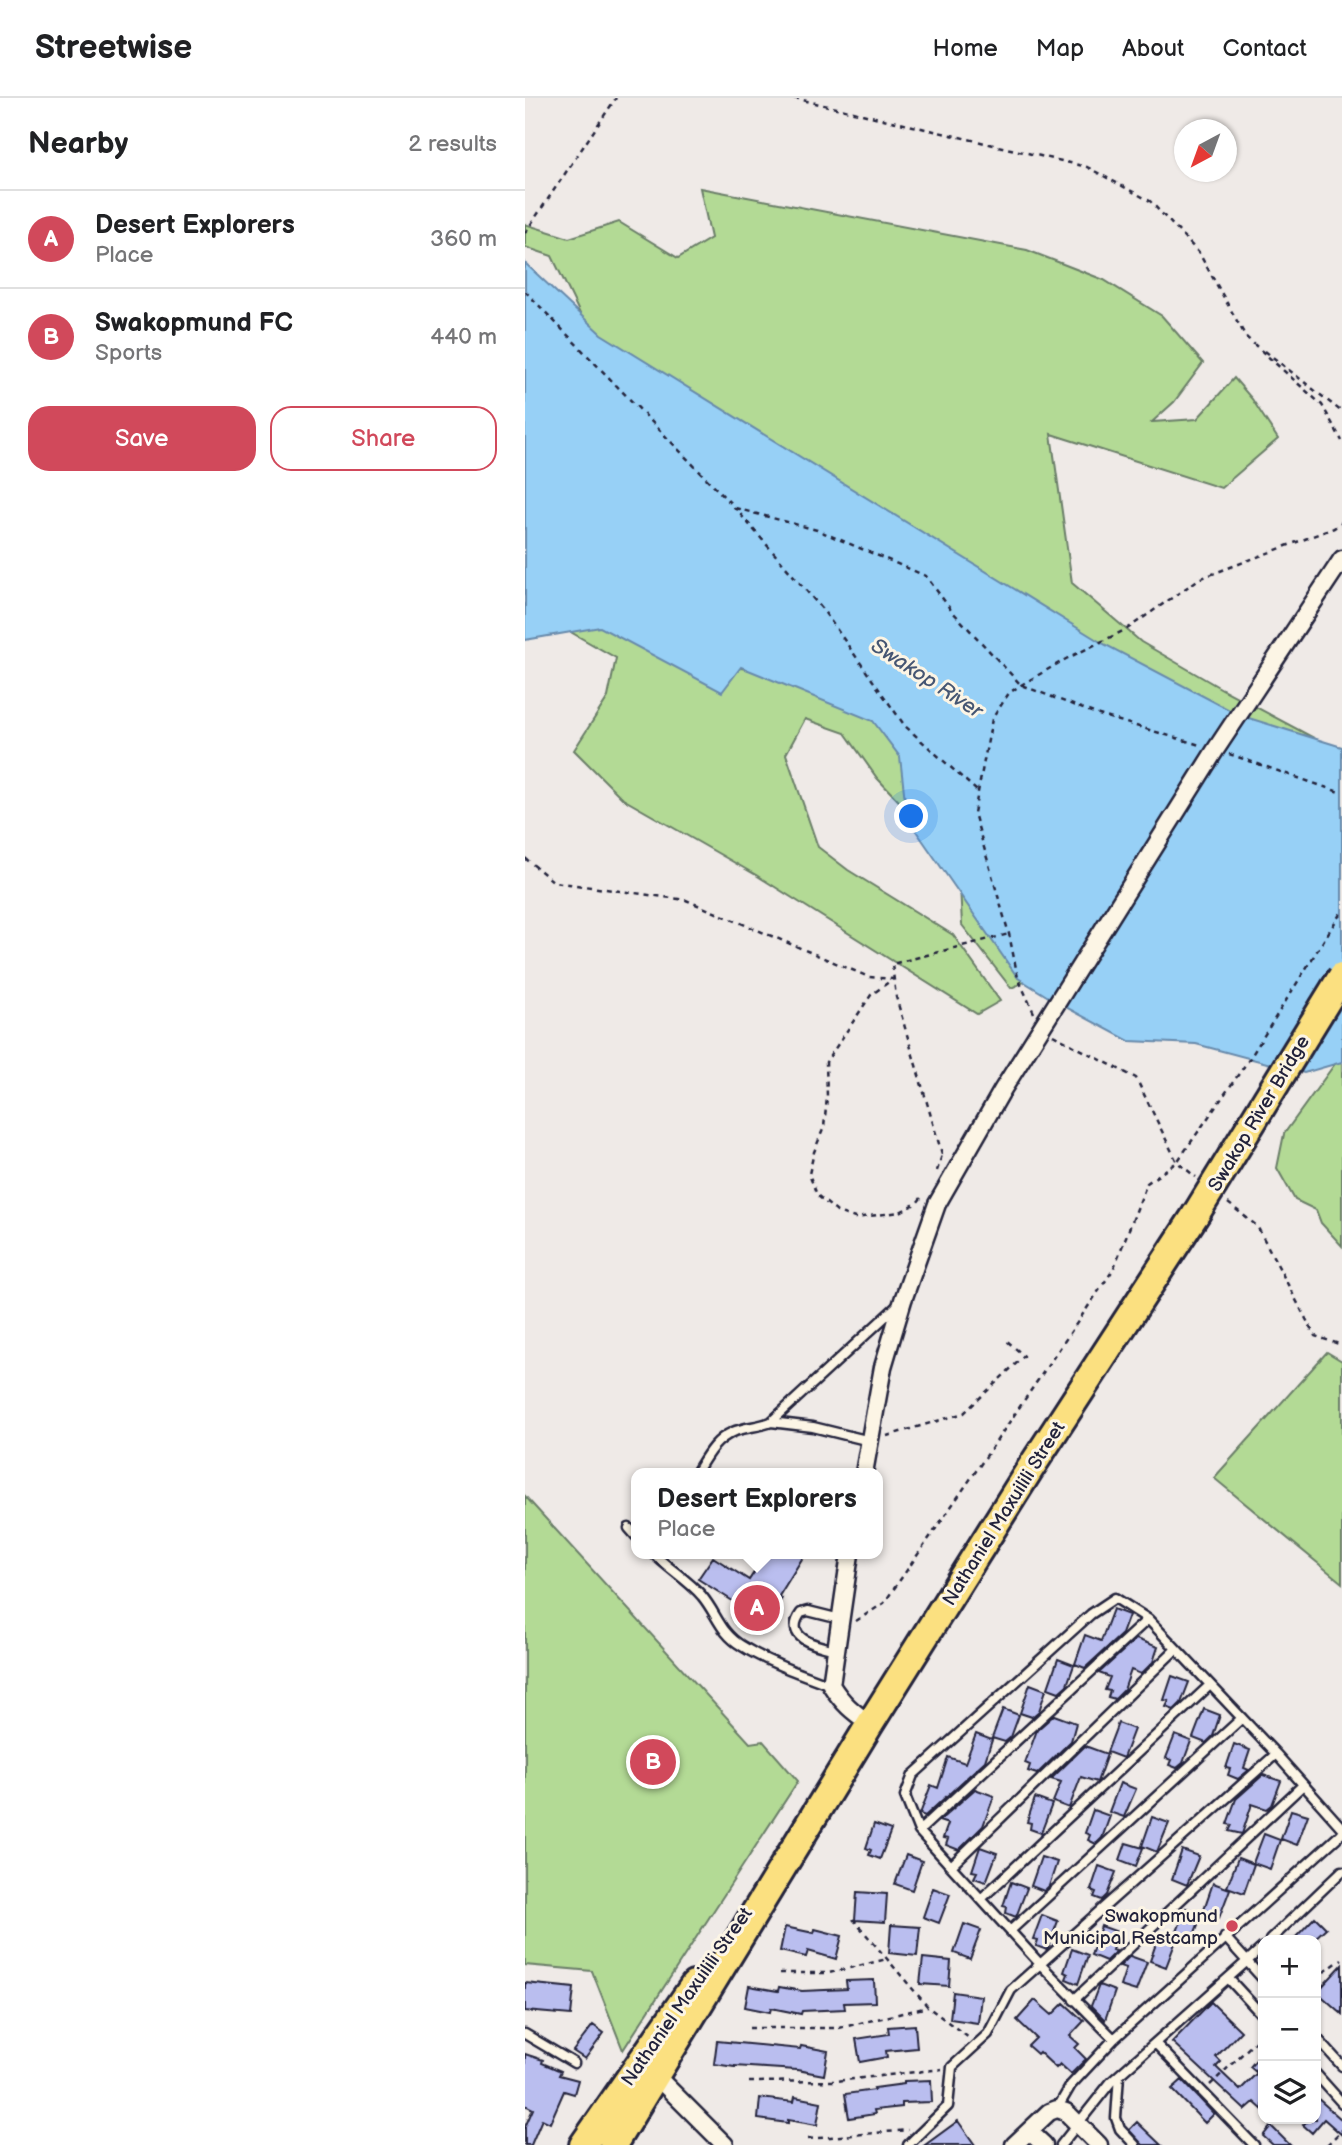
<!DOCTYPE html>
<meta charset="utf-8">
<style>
:root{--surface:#fff;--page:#f2f2f2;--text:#202124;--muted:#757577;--line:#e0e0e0;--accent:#d1495b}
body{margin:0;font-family:"Balsamiq Sans",sans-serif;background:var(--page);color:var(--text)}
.controls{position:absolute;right:21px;bottom:21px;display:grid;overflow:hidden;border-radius:14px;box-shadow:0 2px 5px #0004}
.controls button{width:63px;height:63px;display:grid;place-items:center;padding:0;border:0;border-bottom:2px solid var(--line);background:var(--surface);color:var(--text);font:35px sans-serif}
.compass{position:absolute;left:649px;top:21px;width:63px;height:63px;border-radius:50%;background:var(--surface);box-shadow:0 2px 5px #0004;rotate:221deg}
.you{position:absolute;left:387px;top:719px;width:24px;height:24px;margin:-18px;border:5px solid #fff;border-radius:50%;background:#1a73e8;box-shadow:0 0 0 10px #1a73e833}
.badge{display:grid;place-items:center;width:46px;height:46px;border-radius:50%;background:var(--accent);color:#fff;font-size:23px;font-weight:700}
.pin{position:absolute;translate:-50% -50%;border:4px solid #fff;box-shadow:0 2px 7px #0006}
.popup{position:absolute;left:106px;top:1370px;width:252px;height:91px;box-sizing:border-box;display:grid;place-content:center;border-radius:14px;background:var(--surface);filter:drop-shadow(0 2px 5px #0005);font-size:23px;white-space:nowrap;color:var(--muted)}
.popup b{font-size:26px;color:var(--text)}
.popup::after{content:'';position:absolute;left:50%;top:100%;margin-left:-14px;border:14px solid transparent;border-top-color:var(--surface)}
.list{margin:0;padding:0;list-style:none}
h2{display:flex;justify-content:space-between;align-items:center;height:91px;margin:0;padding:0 28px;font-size:30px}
h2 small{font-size:23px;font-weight:400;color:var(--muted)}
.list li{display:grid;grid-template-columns:46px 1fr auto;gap:21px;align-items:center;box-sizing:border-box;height:98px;padding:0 28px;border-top:2px solid var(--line)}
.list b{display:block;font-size:26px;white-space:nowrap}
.list p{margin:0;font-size:23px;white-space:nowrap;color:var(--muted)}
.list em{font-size:23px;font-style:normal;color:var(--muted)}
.actions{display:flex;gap:14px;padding:21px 28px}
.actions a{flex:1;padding:16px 0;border:2px solid var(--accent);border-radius:21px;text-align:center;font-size:24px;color:var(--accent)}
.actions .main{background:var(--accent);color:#fff}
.icon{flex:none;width:38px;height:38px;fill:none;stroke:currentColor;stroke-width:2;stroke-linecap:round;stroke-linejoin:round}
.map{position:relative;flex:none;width:817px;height:2047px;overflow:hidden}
header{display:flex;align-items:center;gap:42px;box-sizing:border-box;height:98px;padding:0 35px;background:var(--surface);border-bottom:2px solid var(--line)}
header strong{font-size:33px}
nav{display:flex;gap:38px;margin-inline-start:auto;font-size:24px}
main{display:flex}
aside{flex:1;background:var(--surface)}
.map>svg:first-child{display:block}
.green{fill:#b3da95;stroke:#6a7e68;stroke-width:2}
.water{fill:#97d0f6;stroke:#688aab;stroke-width:2}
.building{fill:#babeef;stroke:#22223b;stroke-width:2}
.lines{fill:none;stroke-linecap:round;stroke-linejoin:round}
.service-casing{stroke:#22223b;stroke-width:13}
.minor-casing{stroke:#22223b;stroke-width:21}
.trunk-casing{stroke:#22223b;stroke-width:32}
.path{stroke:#22223b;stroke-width:2.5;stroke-dasharray:5 5;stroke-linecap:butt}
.service{stroke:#fcf5e5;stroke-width:8}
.minor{stroke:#fcf5e5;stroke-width:16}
.trunk{stroke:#fbe080;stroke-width:26}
.trunk-bridge-casing{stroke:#22223b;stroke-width:32;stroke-linecap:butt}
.trunk-bridge{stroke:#fbe080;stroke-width:26}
.poi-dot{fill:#d1495b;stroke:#fcf5e5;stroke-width:2.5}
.labels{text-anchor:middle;stroke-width:6;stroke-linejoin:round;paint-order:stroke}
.street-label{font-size:19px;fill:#22223b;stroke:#fcf5e5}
.poi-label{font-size:19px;fill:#22223b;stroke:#fcf5e5;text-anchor:end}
.water-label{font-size:21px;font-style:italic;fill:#455673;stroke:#fcf5e5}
</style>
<header>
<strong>Streetwise</strong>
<nav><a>Home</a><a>Map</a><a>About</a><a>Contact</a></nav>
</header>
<main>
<aside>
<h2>Nearby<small>2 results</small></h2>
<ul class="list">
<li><span class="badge">A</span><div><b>Desert Explorers</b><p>Place</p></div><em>360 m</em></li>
<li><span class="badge">B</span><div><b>Swakopmund FC</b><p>Sports</p></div><em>440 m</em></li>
</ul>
<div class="actions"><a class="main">Save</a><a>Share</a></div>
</aside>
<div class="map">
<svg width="817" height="2047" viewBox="0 0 817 2047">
<rect width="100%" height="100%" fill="#efeae7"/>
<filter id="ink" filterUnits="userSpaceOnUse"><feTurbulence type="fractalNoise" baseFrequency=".0143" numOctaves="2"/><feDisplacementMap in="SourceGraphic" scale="14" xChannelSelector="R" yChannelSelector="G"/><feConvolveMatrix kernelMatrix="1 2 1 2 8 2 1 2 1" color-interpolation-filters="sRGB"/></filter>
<g filter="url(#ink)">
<path class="green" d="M 175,90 L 502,152 L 579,182 L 637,218 L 678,265 L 649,304 L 627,324 L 672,321 L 709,280 L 727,301 L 753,341 L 696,390 L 526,336 L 547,485 L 616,544 L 697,591 L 817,655 L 524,873 L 486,890 L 437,827 L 434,767 L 352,680 L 320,635 L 280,621 L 261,656 L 293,749 L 323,772 L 428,837 L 475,903 L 452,916 L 231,777 L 98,701 L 49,652 L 83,599 L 91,560 L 0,508 L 0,450 L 183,564 L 318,589 L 72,251 L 27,158 L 0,149 L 0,126 L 44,140 L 94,124 L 153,160 L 186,140 Z
M 817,956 L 817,1148 L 796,1125 L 791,1112 L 770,1102 L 752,1070 L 759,1036 Z
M 802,1254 L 817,1263 L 817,1485 L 689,1380 Z
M 0,1398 L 225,1645 L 238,1643 L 273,1683 L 98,1952 L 67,1873 L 0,1867 Z"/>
<path class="water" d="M 0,165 L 76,236 L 577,545 L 714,617 L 817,649 L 817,964 L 779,975 L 671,946 L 604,943 L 533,905 L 493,880 L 382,720 L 375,659 L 348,623 L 216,569 L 197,594 L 75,529 L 0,542 Z"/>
<path class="building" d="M 241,1456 L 280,1456 L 254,1498 L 257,1500 L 238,1536 L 207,1519 L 214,1507 L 173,1481 L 188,1459 L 224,1482 Z
M 588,1511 L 604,1517 L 597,1536 L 560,1570 L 550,1566 L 560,1537 L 576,1543 Z
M 611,1541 L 633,1549 L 628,1564 L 616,1576 L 606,1572 L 599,1592 L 590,1601 L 583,1599 L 585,1593 L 580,1592 L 585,1579 L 574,1575 Z
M 533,1561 L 549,1567 L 542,1587 L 534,1594 L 523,1590 Z
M 647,1578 L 664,1584 L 656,1605 L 649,1612 L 641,1609 L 644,1603 L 639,1602 Z
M 505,1586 L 521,1592 L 514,1613 L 507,1619 L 495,1615 Z
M 478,1611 L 494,1617 L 486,1639 L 480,1644 L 467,1640 Z
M 679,1611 L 695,1617 L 688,1638 L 681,1645 L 668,1640 Z
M 529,1617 L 551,1625 L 546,1643 L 512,1676 L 503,1673 L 505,1667 L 500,1665 L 512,1632 Z
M 593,1625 L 609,1631 L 598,1660 L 582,1654 Z
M 451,1636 L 467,1642 L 460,1663 L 400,1718 L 395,1716 L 406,1687 L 413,1690 L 423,1659 L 440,1665 Z
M 650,1637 L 666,1643 L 658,1665 L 652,1670 L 644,1667 L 646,1662 L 641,1660 Z
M 709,1646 L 725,1652 L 719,1670 L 724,1672 L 713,1681 L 703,1677 L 705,1671 L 701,1670 Z
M 560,1648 L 582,1656 L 572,1684 L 556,1679 L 544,1710 L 528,1704 L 536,1684 L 526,1681 Z
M 738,1677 L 756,1683 L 747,1707 L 742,1711 L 727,1706 L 717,1736 L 704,1733 L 707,1727 L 702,1726 L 711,1701 Z
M 595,1685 L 611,1691 L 599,1719 L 584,1714 Z
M 450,1691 L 469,1698 L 458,1728 L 434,1752 L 421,1747 L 423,1741 L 418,1740 L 423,1726 L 414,1723 Z
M 510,1700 L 527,1706 L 516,1735 L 505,1731 L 506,1725 L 502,1724 Z
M 568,1712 L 585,1718 L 577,1740 L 571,1746 L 563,1742 L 565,1737 L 560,1735 Z
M 766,1712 L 783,1717 L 772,1747 L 756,1741 Z
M 627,1719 L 644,1725 L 632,1754 L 617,1748 Z
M 349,1726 L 366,1732 L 355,1761 L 344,1757 L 346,1752 L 341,1750 Z
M 739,1736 L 755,1742 L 745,1771 L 728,1765 Z
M 601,1745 L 618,1750 L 611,1768 L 595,1762 Z
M 455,1749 L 472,1755 L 461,1784 L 449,1780 L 452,1774 L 447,1773 Z
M 657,1752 L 674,1758 L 662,1787 L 647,1781 Z
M 381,1757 L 397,1763 L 387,1792 L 370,1786 Z
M 516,1759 L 532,1764 L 524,1788 L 519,1793 L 506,1788 Z
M 713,1760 L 729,1766 L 719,1795 L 702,1789 Z
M 574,1768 L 591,1774 L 582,1797 L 577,1802 L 569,1799 L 571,1794 L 566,1792 Z
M 486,1784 L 502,1790 L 491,1819 L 481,1815 L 482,1809 L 478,1808 Z
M 688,1785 L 705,1791 L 694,1820 L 678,1814 Z
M 408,1790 L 425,1796 L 414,1825 L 398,1819 Z
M 332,1794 L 362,1796 L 360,1824 L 330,1822 Z
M 661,1810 L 677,1816 L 666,1845 L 650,1839 Z
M 517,1817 L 533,1823 L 522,1852 L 511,1848 L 513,1842 L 508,1841 Z
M 790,1819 L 801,1830 L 788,1842 L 768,1842 Z
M 439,1826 L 456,1832 L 445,1861 L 429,1855 Z
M 366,1827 L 395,1829 L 392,1858 L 364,1855 Z
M 576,1828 L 593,1834 L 587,1852 L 591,1853 L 581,1863 L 566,1857 Z
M 260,1829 L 289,1835 L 290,1831 L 317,1838 L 311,1861 L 283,1853 L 281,1859 L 255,1853 Z
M 635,1834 L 652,1840 L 641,1869 L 625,1863 Z
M 547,1851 L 563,1857 L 553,1886 L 541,1881 L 543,1876 L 539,1874 Z
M 605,1858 L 622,1864 L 611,1893 L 595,1888 L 601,1870 L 595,1868 Z
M 398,1860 L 426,1863 L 424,1888 L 395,1886 Z
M 817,1867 L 817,1916 L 792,1894 Z
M 349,1882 L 350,1904 L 319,1905 L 320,1911 L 277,1913 L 276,1916 L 246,1910 L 245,1914 L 220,1909 L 224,1888 L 253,1893 L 254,1889 L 277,1893 L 322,1891 L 321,1883 Z
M 0,1885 L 49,1890 L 46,1917 L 0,1913 Z
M 574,1887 L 590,1893 L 580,1922 L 566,1908 Z
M 428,1894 L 456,1898 L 453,1925 L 425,1921 Z
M 510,1902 L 527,1917 L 539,1905 L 559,1923 L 545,1938 L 554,1946 L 550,1950 L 561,1961 L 546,1976 L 535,1966 L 531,1970 L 514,1954 L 512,1956 L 503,1948 L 511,1940 L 492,1922 Z
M 686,1904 L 716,1933 L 691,1959 L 696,1964 L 691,1969 L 715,1992 L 732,1975 L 725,1969 L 738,1954 L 738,2012 L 729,2004 L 720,2012 L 647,1944 Z
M 68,1927 L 79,1935 L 60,1961 L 48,1953 Z
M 390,1927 L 392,1950 L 361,1953 L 362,1959 L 335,1964 L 331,1941 L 364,1936 L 363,1929 Z
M 192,1943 L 275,1951 L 276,1948 L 303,1953 L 299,1977 L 272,1972 L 210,1968 L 210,1969 L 189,1966 Z
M 0,1956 L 18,1962 L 17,1965 L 36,1973 L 34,1977 L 53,1982 L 49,1996 L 39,1993 L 25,2025 L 17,2021 L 6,2047 L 0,2047 L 0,2029 L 8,2011 L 0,2007 Z
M 406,1982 L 407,2004 L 377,2005 L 377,2009 L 349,2012 L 350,2016 L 324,2020 L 320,1996 L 350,1992 L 349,1990 L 379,1986 L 379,1983 Z
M 657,1982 L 689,2016 L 680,2025 L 647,1991 Z
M 270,1999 L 296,2004 L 292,2027 L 263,2022 L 263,2025 L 233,2021 L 235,2000 L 269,2004 Z
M 791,1999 L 817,2022 L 817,2037 L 799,2021 L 787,2035 L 778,2027 L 784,2021 L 791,2021 Z
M 433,2023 L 450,2047 L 400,2047 Z
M 612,2024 L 636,2047 L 618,2047 L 616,2045 L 604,2032 Z
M 746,2028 L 765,2047 L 748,2047 L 738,2038 Z"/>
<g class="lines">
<g class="service-casing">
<path id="service" d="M 246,1324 L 288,1329 L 345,1343
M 171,1375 C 181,1359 189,1342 208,1334 C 219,1329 234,1329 246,1324 L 373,1207
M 104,1430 L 111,1438
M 129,1456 C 144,1471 163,1482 177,1498 C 192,1516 195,1535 217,1548 C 244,1565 276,1576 306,1587
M 311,1552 C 293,1548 257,1541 276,1515 L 283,1513 L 315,1521
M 394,1733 L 623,1521
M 426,1768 L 651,1551
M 456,1801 L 685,1587
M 485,1833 L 717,1620
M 700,1839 L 738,1881
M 745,1842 L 817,1773
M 704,1881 L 738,1918
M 549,1902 L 778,1687
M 0,1936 L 49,1965
M 791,1939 L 817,1968
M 589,1941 L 516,1867 L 394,1733 L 380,1698 L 388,1677 L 566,1516 L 590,1500 L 623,1521 L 751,1656 L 817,1730
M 630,1945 L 729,2047
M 791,1976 L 817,2005
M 594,1977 L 591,2020 L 595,2031 L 610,2047
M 532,2011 L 546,1987 L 589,1941 L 817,1735
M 383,2047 L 423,2008 L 427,1969 L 463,1936 L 486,1892 L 751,1656
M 536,2047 L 586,1984 L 738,1849"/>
</g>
<g class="minor-casing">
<path id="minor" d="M 339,1375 L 358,1269 L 378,1202 L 412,1106 L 478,991 L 691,651 L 817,461
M 325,1456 L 306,1587 C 318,1606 327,1613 345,1626
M 125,1972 L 200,2047
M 504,2033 L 519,2047
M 489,2047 L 524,2014 L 532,2011 L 541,2014 L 574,2047"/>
</g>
<g class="trunk-casing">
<path id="trunk" d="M 58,2047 L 169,1887
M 88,2047 L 345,1626 L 505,1371 L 671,1116"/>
</g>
<path class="path" d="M 269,0 L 562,69 L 625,103 L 674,155 L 721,239 L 797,307 L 817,343
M 0,135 L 91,0
M 0,193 L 210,410 L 298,512 L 380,628 L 452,693
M 740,253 L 817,314
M 210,410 L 292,432 L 401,478 L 426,512 L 496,587 L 574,617 L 675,647
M 704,656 L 817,695
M 0,760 L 29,784 L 161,802 L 344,879 L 368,881 L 346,897 L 301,964 L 302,999 L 299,1029 L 289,1054 L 284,1076 L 292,1097 L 312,1114 L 330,1120 L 375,1114 L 392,1105 L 396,1100
M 509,915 L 493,880 L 484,836 L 449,715 L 467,621 L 484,595 L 496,587 L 541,561 L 602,531 L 674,481 L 809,430 L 817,424
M 528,937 L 611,980 L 652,1064 L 671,1079
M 417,1056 L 371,899 L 367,866 L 484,836
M 412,1073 L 417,1057
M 703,1105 L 732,1128 L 790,1238 L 817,1247
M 362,1338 L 439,1315 L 499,1258 L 481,1242
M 331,1523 L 359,1505 L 451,1373 L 588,1172 L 622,1085 L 652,1064 L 725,960 L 817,813
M 328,1821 L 403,1909 L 444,1940
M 255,1875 L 304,1875 L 362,1861
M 791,1880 L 817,1861
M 224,1930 L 314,1930 L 403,1909
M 224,1984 L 311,1983 L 417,1971
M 685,1987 L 738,1936
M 283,2041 L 383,2032
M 802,2047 L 817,2032"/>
<use href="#service" class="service"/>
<use href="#minor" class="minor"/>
<use href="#trunk" class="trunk"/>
<g class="trunk-bridge-casing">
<path id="trunk-bridge" d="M 671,1116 L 817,878"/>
</g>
<use href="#trunk-bridge" class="trunk-bridge"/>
</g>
</g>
<circle class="poi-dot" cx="707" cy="1828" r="7"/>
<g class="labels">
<g class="street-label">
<text transform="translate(733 1015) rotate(-59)" y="7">Swakop River Bridge</text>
<text transform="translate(478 1415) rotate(-58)" y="7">Nathaniel Maxuilili Street</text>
<text transform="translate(161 1898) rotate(-55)" y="7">Nathaniel Maxuilili Street</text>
</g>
<g class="poi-label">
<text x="693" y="1824">Swakopmund<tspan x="693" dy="22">Municipal Restcamp</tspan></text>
</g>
<g class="water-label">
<text transform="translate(402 580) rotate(33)" y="7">Swakop River</text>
</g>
</g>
</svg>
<div class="controls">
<button>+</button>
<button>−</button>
<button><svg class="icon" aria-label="layers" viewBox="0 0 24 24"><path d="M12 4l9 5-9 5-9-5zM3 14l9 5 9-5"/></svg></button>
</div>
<svg class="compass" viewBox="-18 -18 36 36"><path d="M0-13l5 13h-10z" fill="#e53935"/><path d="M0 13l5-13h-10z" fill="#757577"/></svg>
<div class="you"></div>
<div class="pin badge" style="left:232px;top:1510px">A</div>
<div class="popup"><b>Desert Explorers</b>Place</div>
<div class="pin badge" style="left:128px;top:1664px">B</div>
</div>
</main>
